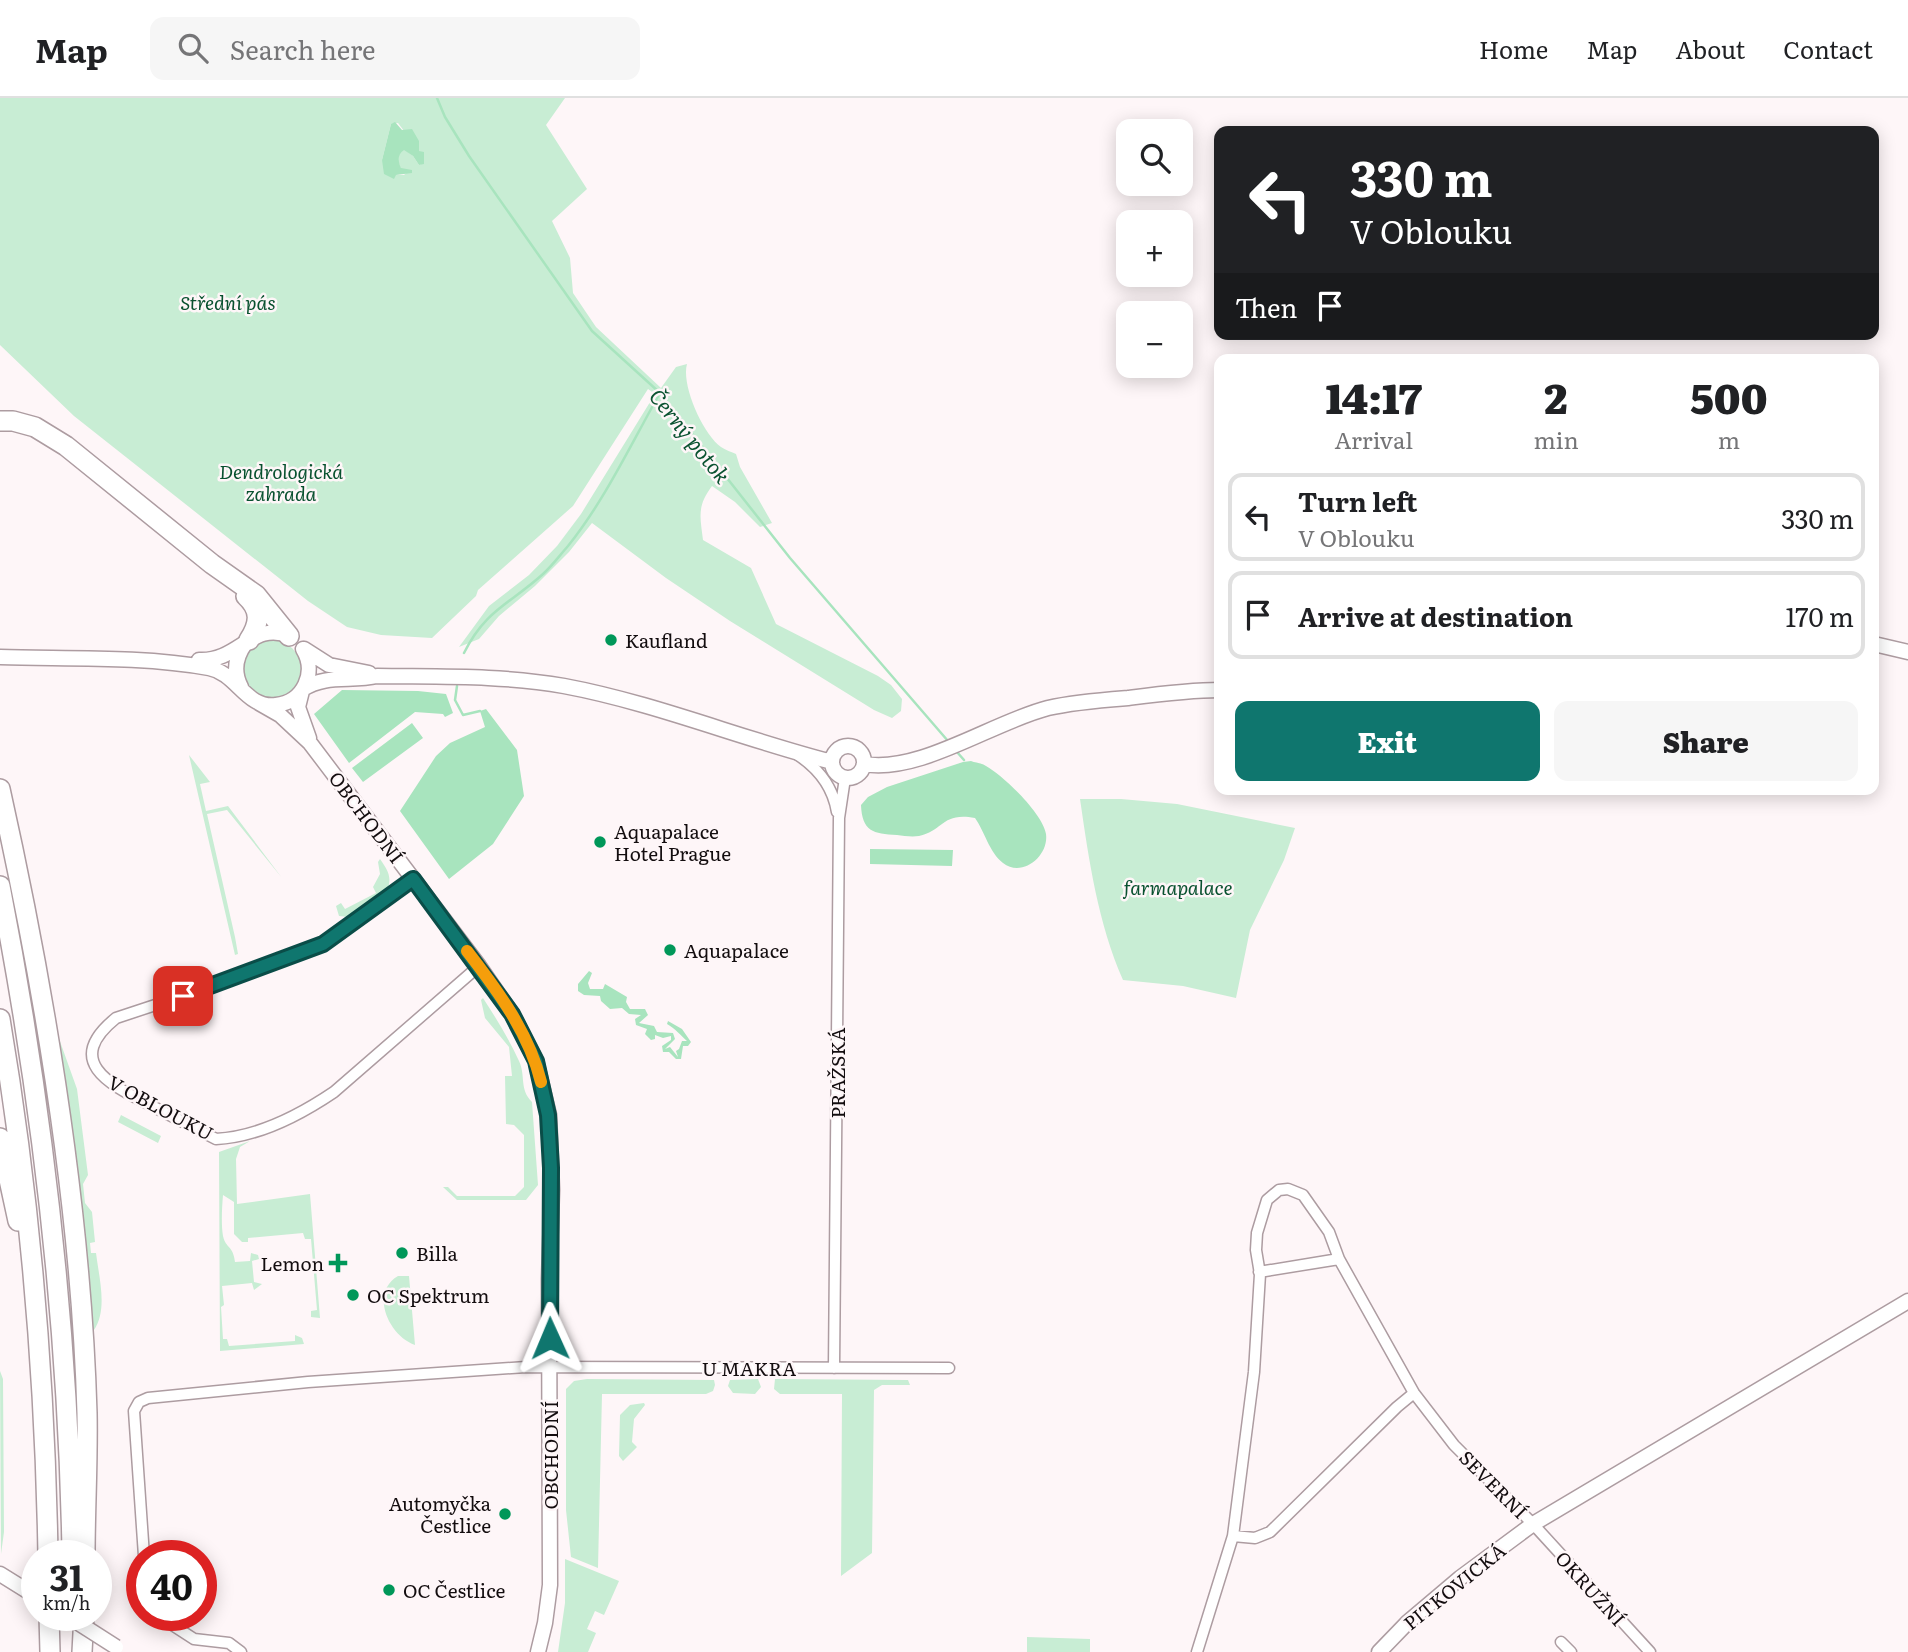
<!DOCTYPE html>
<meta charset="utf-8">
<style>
:root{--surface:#fff;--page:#f6f6f6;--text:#202124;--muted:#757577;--line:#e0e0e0;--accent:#0f766e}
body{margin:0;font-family:Literata,serif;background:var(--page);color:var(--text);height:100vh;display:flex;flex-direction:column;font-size:26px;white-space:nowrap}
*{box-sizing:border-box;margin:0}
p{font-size:23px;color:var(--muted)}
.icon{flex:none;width:38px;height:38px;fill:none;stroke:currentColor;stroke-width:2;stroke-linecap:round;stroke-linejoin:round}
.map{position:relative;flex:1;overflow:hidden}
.drawer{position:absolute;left:1214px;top:256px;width:665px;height:441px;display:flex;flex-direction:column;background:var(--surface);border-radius:14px;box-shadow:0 4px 18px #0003}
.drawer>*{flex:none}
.guide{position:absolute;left:1214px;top:28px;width:665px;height:214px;border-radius:14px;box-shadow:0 4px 18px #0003;background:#202124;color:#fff;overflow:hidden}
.tools{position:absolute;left:1116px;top:21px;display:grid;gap:14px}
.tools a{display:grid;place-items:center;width:77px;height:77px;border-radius:14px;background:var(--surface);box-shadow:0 4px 18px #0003;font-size:35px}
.speed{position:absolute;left:21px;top:1442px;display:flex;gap:14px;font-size:35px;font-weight:700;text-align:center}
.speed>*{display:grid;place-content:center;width:91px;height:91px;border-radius:50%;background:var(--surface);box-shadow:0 4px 18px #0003;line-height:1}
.speed small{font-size:18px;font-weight:400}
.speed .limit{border:10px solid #d22;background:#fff;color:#111}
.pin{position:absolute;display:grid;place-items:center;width:60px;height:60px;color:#fff;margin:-30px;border-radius:14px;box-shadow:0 4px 10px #0006}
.me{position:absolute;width:77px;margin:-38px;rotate:359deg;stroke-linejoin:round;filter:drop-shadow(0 0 5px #0008)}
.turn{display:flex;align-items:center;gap:24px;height:147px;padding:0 21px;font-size:32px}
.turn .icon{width:91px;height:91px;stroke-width:2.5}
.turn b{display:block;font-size:49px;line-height:60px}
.then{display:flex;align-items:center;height:66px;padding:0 21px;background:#0003;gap:14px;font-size:26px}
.eta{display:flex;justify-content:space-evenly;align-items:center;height:119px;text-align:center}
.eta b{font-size:42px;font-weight:800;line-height:49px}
.primary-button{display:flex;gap:14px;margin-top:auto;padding:14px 21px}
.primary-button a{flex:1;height:80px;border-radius:14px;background:var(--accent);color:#fff;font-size:28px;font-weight:800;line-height:80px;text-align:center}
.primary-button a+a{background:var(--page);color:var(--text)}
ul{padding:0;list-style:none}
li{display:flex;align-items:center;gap:21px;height:88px;margin:0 14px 10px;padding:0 7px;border:4px solid var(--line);border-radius:14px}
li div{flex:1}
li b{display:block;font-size:26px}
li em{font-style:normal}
header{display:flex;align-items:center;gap:42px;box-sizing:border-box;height:98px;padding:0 35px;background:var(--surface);border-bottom:2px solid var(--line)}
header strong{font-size:33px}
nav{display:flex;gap:38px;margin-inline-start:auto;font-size:24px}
.search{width:490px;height:63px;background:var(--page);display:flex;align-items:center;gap:18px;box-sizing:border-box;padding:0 24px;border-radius:14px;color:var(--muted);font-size:26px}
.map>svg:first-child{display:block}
.green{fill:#c8edd4;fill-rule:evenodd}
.water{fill:#a8e4be}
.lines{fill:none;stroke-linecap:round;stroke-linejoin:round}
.stream{stroke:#a8e4be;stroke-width:2.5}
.street-casing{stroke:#ad9ca1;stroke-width:13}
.secondary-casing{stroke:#ad9ca1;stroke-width:17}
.highway-casing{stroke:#ad9ca1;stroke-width:22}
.street{stroke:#fff;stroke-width:10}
.secondary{stroke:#fff;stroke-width:14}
.highway{stroke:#fff;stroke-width:19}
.secondary-bridge-casing{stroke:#ad9ca1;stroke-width:17;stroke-linecap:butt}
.secondary-bridge{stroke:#fff;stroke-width:14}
.route-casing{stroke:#0a4d48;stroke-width:18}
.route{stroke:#0f766e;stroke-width:12}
.slow{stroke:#f59e0b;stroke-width:12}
.poi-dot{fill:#009759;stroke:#fef6f8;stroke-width:2.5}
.labels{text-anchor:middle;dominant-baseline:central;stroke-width:5;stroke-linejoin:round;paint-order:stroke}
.park-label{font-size:19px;font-style:italic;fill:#08512f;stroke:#fef6f8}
.poi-label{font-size:19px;fill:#130d0f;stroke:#fef6f8;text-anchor:start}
.street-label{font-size:19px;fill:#130d0f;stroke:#fef6f8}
.water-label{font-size:21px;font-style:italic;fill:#0b5331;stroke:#fef6f8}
</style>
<header>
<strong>Map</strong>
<div class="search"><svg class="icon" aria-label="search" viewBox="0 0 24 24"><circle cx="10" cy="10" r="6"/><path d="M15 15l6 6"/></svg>Search here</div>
<nav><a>Home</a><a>Map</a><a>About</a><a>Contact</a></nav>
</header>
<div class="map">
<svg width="1908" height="1554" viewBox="0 0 1908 1554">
<rect width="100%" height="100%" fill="#fef6f8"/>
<path class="green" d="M 0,0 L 565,0 L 546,27 L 587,91 L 552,123 L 570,160 L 573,195 L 596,229 L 661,290 L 676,269 L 687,266 C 681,287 703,336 721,349 C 725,352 732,354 736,356 L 740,369 L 772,425 L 760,429 L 735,404 L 712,388 C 697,408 700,418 703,442 L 751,470 L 776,526 L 878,578 L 891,587 L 902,601 L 901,613 L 892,620 L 874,612 L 730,523 L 666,480 L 592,425 L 569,454 L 535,488 L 499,518 L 479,541 L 459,549 L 489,508 L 529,477 L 557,448 L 581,416 L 655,296 L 648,291 L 573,408 L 478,492 L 476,498 L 432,540 L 381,537 L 347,529 L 308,503 L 74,318 L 0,247 ZM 398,25 L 419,53 L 424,65 L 419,67 L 413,58 L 404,51 L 399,55 L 398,63 L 401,71 L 411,75 L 407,74 L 404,77 L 395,77 L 382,62 L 391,26 Z
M243 571a29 29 0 1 1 58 0a29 29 0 1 1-58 0Z
M 189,657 L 210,684 L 200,686 L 206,713 L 228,708 L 282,780 L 227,712 L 207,716 L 235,839 L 238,856 L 235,857 Z
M 1080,701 L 1121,701 L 1177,706 L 1295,730 L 1284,762 L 1250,832 L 1236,900 L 1183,888 L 1123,882 C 1098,825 1089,763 1080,701 Z
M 380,761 C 387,771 392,778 388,790 L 348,819 L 339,818 L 336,808 L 341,805 L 345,811 L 376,795 L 373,789 L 380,776 L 378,764 Z
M 483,900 C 496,920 509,941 519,963 C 526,978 519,991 532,1004 L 538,1087 L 526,1102 L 457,1102 L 443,1089 L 448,1089 L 457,1098 L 515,1098 L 524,1089 L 524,1037 L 514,1027 L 506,1026 L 505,978 L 512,978 L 509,949 L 485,920 L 481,902 Z
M 57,935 L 77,991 L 88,1077 L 83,1086 L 85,1105 L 92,1114 L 95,1144 L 90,1145 L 91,1155 L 96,1155 C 99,1180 108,1211 94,1232 L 92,1232 Z
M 121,1017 L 161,1038 L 158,1045 L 118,1024 Z
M 250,1043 L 240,1049 L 236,1061 L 237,1106 L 310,1096 L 320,1220 L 311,1219 L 311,1213 L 317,1212 L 311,1141 L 305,1141 L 303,1135 L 248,1140 L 248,1144 L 242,1144 L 234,1136 L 234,1104 L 223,1097 C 222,1109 221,1126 223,1138 C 226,1151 233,1147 235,1164 L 250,1163 L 251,1155 L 258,1157 L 259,1161 L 252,1163 L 254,1184 L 262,1186 L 254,1192 L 252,1185 L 222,1188 L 224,1207 L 221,1209 L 223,1241 L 227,1241 L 229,1248 L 295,1243 L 295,1237 L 302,1240 L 304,1246 L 220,1253 L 219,1054 Z
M 398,1178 L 409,1178 L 415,1247 C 389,1238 369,1195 398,1178 Z
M 0,1273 L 3,1281 L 4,1434 L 1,1456 Z
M 587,1281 L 714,1282 L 715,1287 L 713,1293 L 706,1296 L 602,1296 L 598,1470 L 571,1459 L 566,1412 L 566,1291 L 574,1283 Z
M 758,1281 L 761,1289 L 755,1296 L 733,1295 L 728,1288 L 730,1282 Z
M 775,1281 L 908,1282 L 910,1287 L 882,1287 L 874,1292 L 872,1455 L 841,1478 L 842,1296 L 780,1296 L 774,1291 Z
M 644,1305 L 645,1307 L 634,1321 L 632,1344 L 637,1349 L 623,1363 L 619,1358 L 620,1317 L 630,1307 Z
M 565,1461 L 619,1483 L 604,1517 L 595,1513 L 587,1531 L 596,1535 L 588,1554 L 558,1554 L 565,1505 Z
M 1027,1539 L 1090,1541 L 1090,1554 L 1027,1554 Z"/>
<path class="water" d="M 395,24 L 402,32 L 412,31 L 419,43 L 419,53 L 424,54 L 424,66 L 419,67 L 413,58 L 404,52 C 397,57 398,63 401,70 L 412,72 L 412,75 L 396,77 L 394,81 L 384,76 L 382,62 L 391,26 Z
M 342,592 L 418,593 L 446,596 L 453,615 L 445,619 L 443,616 L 415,614 L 349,665 L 314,616 Z
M 486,611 L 517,652 L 524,698 L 493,746 L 449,781 L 400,713 L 436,658 L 450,645 L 485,629 L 480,613 Z
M 412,625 L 423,640 L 363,684 L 352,670 Z
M 971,663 C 976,665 982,665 986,668 C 1004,678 1043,716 1046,736 C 1049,758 1022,780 1003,765 C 989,754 985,734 975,720 C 941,714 944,733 919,738 C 912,739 904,738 897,737 C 873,736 862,733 861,707 L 868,699 L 887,689 L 963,664 Z
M 870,751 L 953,752 L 952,768 L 870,766 Z
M 589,873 L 592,875 L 588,885 L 590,891 L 603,891 L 605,886 L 627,899 L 626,904 L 630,911 L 645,911 L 648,917 L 639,925 L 654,928 L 657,934 L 673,935 L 675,941 L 665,951 L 670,949 L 678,959 L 676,953 L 679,951 L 682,943 L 687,943 C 680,937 676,931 667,926 L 668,923 L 682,931 L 691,944 L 688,948 L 683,948 L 681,961 L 676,961 L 669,954 L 663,954 L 662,948 L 671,942 L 671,938 L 663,940 L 655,937 L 655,941 L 651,942 L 645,936 L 647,931 L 636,927 L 635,921 L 641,917 L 629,916 L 622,910 L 610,911 L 601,903 L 600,898 L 584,897 L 578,893 L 578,886 Z"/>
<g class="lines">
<path class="stream" d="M 437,0 L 445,19 L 469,58 L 592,233 L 660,295 L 790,460 L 948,643
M 464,555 C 485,512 510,506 543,476 C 552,468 560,457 568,448 C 605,402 631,346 660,295
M 457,588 L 455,602 L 463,617 L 480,613
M 957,654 L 964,662"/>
<defs>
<path id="street" d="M 798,657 C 819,671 833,689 837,714
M 413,781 L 323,846 L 228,883 L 116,920 C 63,963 109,986 148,1006 C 171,1018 193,1029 216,1041 C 257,1039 300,1017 334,994 L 479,868
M 1259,1174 L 1339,1161
M 834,1270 L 839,720 L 845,680
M 1233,1438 L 1255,1440 L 1270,1434 L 1397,1309 L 1414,1295
M 144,1458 L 134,1313 L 139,1304 L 148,1300 L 308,1284 L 526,1269 L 949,1270
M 157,1517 L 194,1541 L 229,1545 L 241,1554
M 1561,1544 L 1571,1554
M 1197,1554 L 1233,1438 L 1254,1274 L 1260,1176 L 1256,1152 L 1257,1135 L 1267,1102 L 1279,1092 L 1288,1091 L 1303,1097 L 1329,1134 L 1339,1161 L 1414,1295 L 1454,1347 L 1533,1426 L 1650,1554"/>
<path id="secondary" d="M 1874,546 L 1908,554
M 304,551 L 329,567 L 369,575
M 0,559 C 67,561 143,558 209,570 C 237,575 246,611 276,607 C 304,604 317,574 303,551
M 199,562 C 239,564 252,522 290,538
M 241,589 C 233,574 235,560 245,546
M 303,591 C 326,576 351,584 377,578 C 440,579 502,577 564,588 C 655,605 742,641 832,664
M 302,593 L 298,609 L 309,640
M 259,605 L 280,617 L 310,645 L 479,868 L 512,916 L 536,963 L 549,1017 L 552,1092 L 549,1181 L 550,1487 L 545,1525 L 538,1554
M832 664a16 16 0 1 1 32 0a16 16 0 1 1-32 0Z
M 864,666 C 919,676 993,624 1048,610 C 1074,604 1102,602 1128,600 C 1159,596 1189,592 1220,592
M 0,1476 L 37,1499
M 1379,1554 L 1408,1524 L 1460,1480 L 1533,1426 L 1908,1203"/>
<path id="highway" d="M 0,323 L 13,323 L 35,329 L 66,348 L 212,466 L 256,497 L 289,538
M 246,498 C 261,512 260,525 249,542
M 0,691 C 45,893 81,1107 87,1315 C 88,1362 85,1410 85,1458
M 0,788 C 43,1008 68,1230 72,1454
M 0,921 C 30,1098 45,1278 48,1458
M 0,1040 L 18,1123
M 49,1517 L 50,1554
M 82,1554 L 84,1517"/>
</defs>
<use href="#street" class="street-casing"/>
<use href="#secondary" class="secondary-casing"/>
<use href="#highway" class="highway-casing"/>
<use href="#street" class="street"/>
<use href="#secondary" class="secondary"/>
<use href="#highway" class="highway"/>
<defs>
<path id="secondary-bridge" d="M 66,1517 L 116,1549"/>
</defs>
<use href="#secondary-bridge" class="secondary-bridge-casing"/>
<use href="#secondary-bridge" class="secondary-bridge"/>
</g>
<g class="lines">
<defs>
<path id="route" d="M 183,898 L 323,846 L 413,781 L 512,916 L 536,963 L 548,1017 L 551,1070 L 550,1240"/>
</defs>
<use href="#route" class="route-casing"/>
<use href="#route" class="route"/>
<path class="slow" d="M 467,853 C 498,893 529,935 541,984"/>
</g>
<g class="poi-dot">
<circle cx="611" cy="542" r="7"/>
<circle cx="600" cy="744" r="7"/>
<circle cx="670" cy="852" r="7"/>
<circle cx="402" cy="1155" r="7"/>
<path d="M334.5 1154.5h7v7h7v7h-7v7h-7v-7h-7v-7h7z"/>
<circle cx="353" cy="1197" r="7"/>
<circle cx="505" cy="1416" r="7"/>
<circle cx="389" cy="1492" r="7"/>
</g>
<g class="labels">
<g class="park-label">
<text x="228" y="204">Střední pás</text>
<text x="281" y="373">Dendrologická<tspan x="281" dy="22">zahrada</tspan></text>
<text x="1178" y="789">farmapalace</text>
</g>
<g class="poi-label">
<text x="625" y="542">Kaufland</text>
<text x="614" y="733">Aquapalace<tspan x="614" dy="22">Hotel Prague</tspan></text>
<text x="684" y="852">Aquapalace</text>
<text x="416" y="1155">Billa</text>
<text x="324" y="1165" text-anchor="end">Lemon</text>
<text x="367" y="1197">OC Spektrum</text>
<text x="491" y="1405" text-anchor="end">Automyčka<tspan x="491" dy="22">Čestlice</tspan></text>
<text x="403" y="1492">OC Čestlice</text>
</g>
<g class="street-label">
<text transform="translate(367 719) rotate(53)">OBCHODNÍ</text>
<text transform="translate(837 975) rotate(-90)">PRAŽSKÁ</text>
<text transform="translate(161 1009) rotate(28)">V OBLOUKU</text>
<text x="749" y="1270">U MAKRA</text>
<text transform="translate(550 1357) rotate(-90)">OBCHODNÍ</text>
<text transform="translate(1494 1386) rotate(45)">SEVERNÍ</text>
<text transform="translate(1454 1488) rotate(-39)">PITKOVICKÁ</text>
<text transform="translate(1591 1490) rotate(48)">OKRUŽNÍ</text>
</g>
<g class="water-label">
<text transform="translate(691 337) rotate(51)">Černý potok</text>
</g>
</g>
</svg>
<div class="tools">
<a><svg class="icon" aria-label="search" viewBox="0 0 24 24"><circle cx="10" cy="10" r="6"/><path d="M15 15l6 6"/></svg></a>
<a>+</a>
<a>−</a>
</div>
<div class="speed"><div>31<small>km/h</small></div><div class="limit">40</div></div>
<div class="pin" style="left:183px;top:898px;background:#d93025"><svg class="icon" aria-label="arrive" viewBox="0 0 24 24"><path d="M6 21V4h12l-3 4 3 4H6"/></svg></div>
<svg class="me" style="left:550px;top:1240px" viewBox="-20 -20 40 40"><path d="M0-17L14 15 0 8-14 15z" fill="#0f766e" stroke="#fff" stroke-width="4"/></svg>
<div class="guide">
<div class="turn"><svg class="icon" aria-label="left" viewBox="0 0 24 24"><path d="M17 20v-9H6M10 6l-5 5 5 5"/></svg><div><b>330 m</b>V Oblouku</div></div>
<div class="then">Then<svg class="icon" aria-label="arrive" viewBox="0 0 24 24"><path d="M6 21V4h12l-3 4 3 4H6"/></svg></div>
</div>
<section class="drawer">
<div class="eta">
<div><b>14:17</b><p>Arrival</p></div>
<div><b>2</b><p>min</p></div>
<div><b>500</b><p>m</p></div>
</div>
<ul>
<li><svg class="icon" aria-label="left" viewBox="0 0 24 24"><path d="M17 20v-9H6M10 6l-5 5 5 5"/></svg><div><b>Turn left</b><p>V Oblouku</p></div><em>330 m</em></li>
<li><svg class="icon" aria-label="arrive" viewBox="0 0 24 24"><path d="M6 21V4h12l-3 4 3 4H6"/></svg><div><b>Arrive at destination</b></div><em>170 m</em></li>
</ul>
<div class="primary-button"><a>Exit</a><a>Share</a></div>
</section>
</div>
